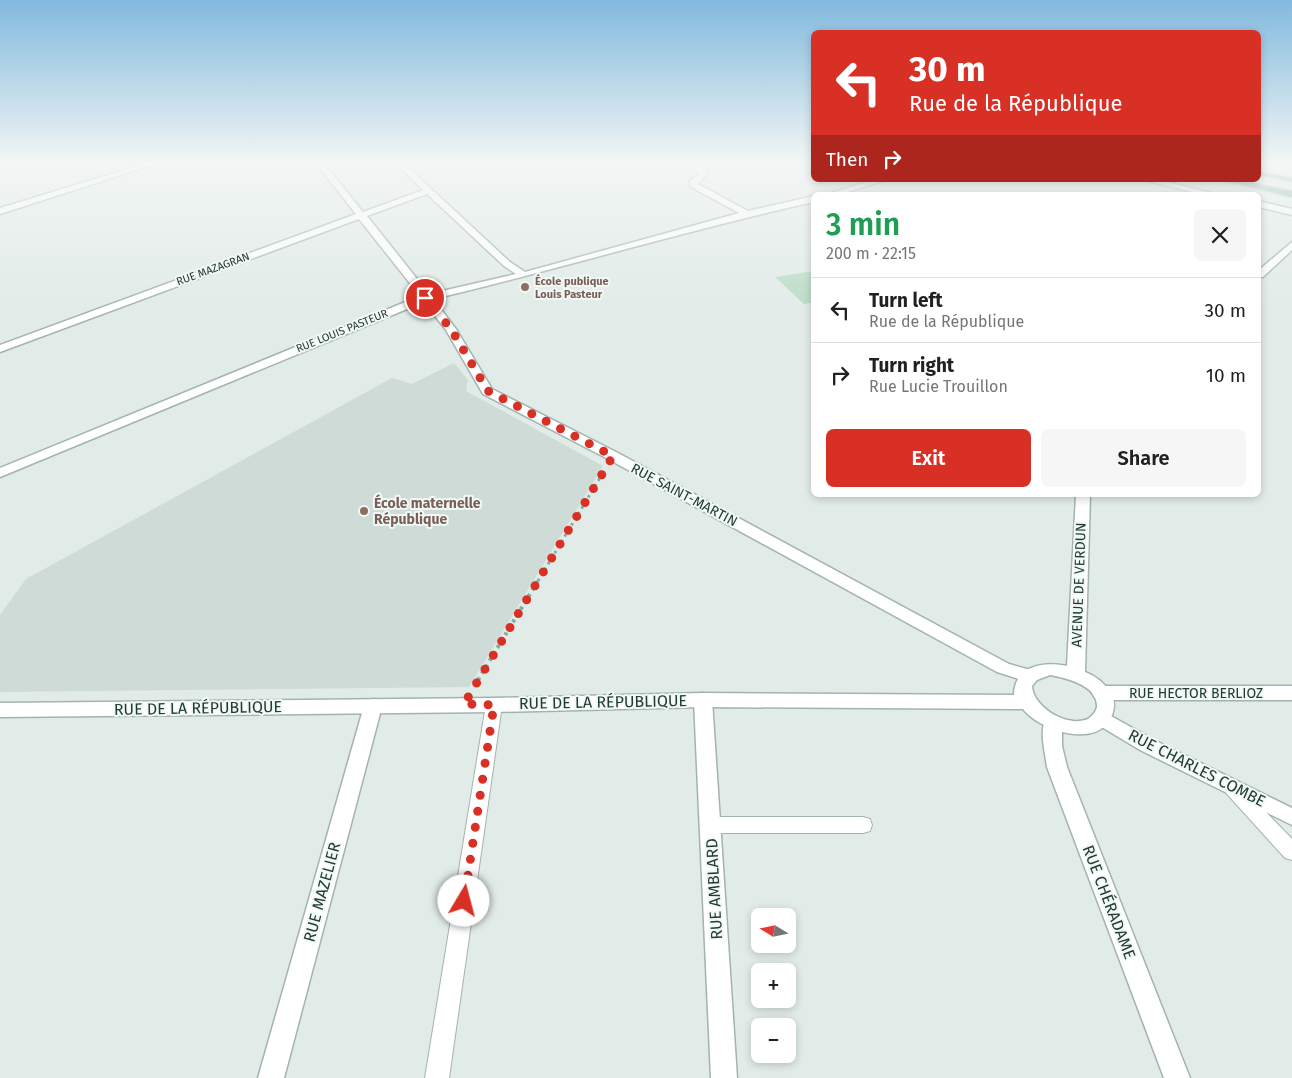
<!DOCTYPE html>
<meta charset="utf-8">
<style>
:root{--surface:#fff;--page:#f6f6f6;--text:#202124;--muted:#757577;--line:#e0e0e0;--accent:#d93025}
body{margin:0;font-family:"Fira Sans",sans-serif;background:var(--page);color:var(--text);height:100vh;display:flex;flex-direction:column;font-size:19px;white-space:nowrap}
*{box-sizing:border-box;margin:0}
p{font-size:16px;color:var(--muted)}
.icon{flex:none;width:28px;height:28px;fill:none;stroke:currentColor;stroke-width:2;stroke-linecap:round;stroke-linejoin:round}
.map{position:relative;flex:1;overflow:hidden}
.side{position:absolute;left:811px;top:192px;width:450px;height:305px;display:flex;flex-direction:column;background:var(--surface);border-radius:8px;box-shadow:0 2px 8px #0003}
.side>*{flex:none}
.banner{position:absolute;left:811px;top:30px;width:450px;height:152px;border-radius:8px;box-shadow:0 2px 8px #0003;background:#d93025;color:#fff;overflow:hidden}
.needle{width:32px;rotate:280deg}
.tools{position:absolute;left:751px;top:908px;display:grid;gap:10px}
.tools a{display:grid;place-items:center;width:45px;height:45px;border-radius:8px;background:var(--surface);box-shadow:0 2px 8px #0003;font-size:25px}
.pin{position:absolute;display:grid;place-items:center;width:42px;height:42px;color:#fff;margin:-21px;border:2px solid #fff;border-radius:50%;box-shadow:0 1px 5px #0007}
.me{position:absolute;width:55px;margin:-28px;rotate:8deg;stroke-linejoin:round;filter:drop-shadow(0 0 4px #0008)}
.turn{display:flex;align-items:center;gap:18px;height:105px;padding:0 15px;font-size:22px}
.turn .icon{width:65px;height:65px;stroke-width:2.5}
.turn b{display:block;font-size:35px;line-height:42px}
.then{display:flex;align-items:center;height:48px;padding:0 15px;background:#0003;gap:10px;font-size:19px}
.round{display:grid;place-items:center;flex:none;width:52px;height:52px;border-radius:8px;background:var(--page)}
.head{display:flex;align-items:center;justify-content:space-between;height:85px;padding:0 15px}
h1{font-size:30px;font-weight:600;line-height:38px;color:#1e9e55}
.button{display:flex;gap:10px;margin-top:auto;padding:10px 15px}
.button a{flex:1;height:58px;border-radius:8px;background:var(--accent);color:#fff;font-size:20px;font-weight:600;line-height:58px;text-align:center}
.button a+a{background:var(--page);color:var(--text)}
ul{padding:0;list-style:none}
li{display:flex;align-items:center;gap:15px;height:65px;padding:0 15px;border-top:1px solid var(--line)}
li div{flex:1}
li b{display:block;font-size:19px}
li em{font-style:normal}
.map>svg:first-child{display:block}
.built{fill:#cfdbd6}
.green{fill:#badcc5}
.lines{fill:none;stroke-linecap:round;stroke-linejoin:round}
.service-casing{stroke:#a4b3ae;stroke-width:2}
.minor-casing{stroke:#a4b3ae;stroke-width:3}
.tertiary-casing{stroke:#a4b3ae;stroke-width:3}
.secondary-casing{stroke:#a0b6af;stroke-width:3}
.primary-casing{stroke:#c1c8c7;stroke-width:3}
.path-far1{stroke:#82aea2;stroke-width:3;stroke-dasharray:2.5 4;stroke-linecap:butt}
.path{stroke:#82aea2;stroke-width:4;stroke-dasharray:3 4.5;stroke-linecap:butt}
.service{fill:#fff;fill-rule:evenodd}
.minor{fill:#fff;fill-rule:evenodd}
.tertiary{fill:#fff;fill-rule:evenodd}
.secondary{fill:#fff;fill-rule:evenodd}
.primary{fill:#669f94;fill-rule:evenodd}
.route{stroke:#d93025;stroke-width:9;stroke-dasharray:0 16.2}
.education-dot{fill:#8d6e63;stroke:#f1f8f5;stroke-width:2}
.labels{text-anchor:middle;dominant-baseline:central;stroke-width:4;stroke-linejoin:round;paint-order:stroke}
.far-street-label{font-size:11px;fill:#223b36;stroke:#f1f8f5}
.far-education-label{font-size:11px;font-weight:bold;fill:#785e54;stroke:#f1f8f5;text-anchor:start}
.street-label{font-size:14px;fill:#223b36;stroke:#f1f8f5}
.education-label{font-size:14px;font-weight:bold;fill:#785e54;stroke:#f1f8f5;text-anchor:start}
.near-street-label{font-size:16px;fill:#223b36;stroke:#f1f8f5}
</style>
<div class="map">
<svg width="1292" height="1078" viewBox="0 0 1292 1078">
<rect width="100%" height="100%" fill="#e1ebe7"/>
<path class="built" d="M 454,363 L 468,380 L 466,391 L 603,466 L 469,687 L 0,692 L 0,615 L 26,579 L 392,378 L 412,384 Z"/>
<path class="green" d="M 814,271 L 814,302 L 804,304 L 775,277 Z"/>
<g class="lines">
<defs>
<path id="service" d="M 494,699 L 500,701 L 502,705 L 449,1078 L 425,1078 L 486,705 L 488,701 Z
M 1233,782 L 1239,784 L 1292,839 L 1292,860 L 1285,858 L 1227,794 L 1224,789 L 1227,784 Z
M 710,817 L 863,817 L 870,819 L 872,825 L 870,831 L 863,833 L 710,833 L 703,831 L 701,825 L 703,819 Z"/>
<path id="minor" d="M 314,161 L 322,161 L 363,212 L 423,190 L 393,161 L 401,161 L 510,262 L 525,272 L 739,213 L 691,187 L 690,181 L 700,173 L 680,161 L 689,161 L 707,170 L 707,174 L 698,184 L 748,211 L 814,196 L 814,202 C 686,230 561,269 433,299 L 456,329 L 492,389 L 618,453 L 1009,664 L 1034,671 L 1037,676 L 1034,681 L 1028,682 L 997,672 L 608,459 L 483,394 L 446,330 L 424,302 L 0,477 L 0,468 L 420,296 L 359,219 L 0,352 L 0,345 L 356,214 ZM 427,194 L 504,266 L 516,274 L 429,294 L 367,216 Z
M 873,180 L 886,180 L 838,195 L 825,195 Z
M 1144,180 L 1159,180 L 1220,195 L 1205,195 Z
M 1259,201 L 1292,209 L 1292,215 L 1259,207 Z
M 1101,686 L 1292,686 L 1292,700 L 1101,700 L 1095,698 L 1092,693 L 1095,688 Z
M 703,693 L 709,695 L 712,700 L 737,1078 L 711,1078 L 694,700 L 697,695 Z
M 373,699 L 379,701 L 382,706 L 284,1078 L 258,1078 L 364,706 L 367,701 Z
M 1102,711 L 1154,740 L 1292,808 L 1292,825 L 1140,750 L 1095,723 L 1093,718 L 1095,713 Z
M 1053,716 L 1060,718 L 1062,723 L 1062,746 L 1067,767 L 1190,1078 L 1164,1078 L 1047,767 C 1045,752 1039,732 1046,718 Z"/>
<path id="tertiary" d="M 1292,242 L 1292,250 L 1263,277 L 1259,278 L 1259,270 Z
M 1076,495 L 1090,495 L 1085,672 C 1096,676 1104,683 1111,693 C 1115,701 1115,707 1112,715 C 1099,750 1040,731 1023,709 L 703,707 L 494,712 L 0,717 L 0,703 L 494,698 L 703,693 L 1014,695 C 1014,666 1044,661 1067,666 ZM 1050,675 C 1066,678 1098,685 1097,707 C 1096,712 1092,716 1088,719 C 1067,728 1033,707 1032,686 L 1037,680 Z"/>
<path id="secondary" d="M 154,161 L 165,161 L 0,214 L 0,208 Z"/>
<path id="primary" d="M 1259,171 L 1292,178 L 1292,182 L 1259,175 Z
M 1221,180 L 1237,180 L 1292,191 L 1292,197 Z"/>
</defs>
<use href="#service" class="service-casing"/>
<use href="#minor" class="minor-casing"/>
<use href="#tertiary" class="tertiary-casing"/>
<use href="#secondary" class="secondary-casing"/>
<use href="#primary" class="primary-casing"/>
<path class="path-far1" d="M 538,581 L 601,476"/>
<path class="path" d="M 478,680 L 539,579"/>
<use href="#service" class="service"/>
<use href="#minor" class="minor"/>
<use href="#tertiary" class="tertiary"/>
<use href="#secondary" class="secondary"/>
<use href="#primary" class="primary"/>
</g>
<linearGradient id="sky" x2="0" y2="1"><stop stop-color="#82b9de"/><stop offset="0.52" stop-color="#f2f6f4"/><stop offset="1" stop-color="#f2f6f4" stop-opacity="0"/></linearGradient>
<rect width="1292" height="312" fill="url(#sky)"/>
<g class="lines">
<path class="route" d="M 425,298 L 451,329 L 488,391 L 613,456 L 464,704 L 494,705 L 464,901"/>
</g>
<g class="education-dot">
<circle cx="525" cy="287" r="5"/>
<circle cx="364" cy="511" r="5"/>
</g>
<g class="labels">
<g class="far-street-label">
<text transform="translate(213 269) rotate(-20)">RUE MAZAGRAN</text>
<text transform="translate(342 331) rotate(-22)">RUE LOUIS PASTEUR</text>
</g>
<g class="far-education-label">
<text x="535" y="281">École publique<tspan x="535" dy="13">Louis Pasteur</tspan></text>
</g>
<g class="street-label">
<text transform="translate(684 495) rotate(28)">RUE SAINT-MARTIN</text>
<text transform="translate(1079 585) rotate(-88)">AVENUE DE VERDUN</text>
<text x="1196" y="693">RUE HECTOR BERLIOZ</text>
</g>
<g class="education-label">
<text x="374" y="503">École maternelle<tspan x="374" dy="16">République</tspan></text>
</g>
<g class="near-street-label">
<text transform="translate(603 702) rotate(-1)">RUE DE LA RÉPUBLIQUE</text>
<text transform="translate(198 708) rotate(-1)">RUE DE LA RÉPUBLIQUE</text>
<text transform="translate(1197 768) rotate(27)">RUE CHARLES COMBE</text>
<text transform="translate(714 889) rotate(-93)">RUE AMBLARD</text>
<text transform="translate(322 892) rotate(-75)">RUE MAZELIER</text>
<text transform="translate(1109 902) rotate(69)">RUE CHÉRADAME</text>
</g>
</g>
</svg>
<div class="tools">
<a><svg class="needle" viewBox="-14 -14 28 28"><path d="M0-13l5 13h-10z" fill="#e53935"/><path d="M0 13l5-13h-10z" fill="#757577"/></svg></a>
<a>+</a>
<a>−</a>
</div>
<div class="pin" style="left:425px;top:298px;background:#d93025"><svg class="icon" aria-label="arrive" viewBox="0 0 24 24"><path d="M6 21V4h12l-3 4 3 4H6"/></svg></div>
<svg class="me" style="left:464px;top:901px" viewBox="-20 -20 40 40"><circle r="19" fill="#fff"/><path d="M0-13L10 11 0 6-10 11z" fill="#d93025"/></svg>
<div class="banner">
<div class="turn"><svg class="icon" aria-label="left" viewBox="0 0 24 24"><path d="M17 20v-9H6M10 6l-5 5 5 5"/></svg><div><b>30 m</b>Rue de la République</div></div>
<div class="then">Then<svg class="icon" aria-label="right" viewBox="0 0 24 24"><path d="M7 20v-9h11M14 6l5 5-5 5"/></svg></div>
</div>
<section class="side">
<div class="head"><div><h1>3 min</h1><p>200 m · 22:15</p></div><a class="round"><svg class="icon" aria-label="close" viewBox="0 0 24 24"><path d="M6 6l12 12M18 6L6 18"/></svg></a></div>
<ul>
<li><svg class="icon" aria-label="left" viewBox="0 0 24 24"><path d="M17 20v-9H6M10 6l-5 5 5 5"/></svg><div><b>Turn left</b><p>Rue de la République</p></div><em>30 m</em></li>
<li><svg class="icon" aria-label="right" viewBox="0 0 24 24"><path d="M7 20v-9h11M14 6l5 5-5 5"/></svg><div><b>Turn right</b><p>Rue Lucie Trouillon</p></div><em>10 m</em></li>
</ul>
<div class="button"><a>Exit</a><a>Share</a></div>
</section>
</div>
